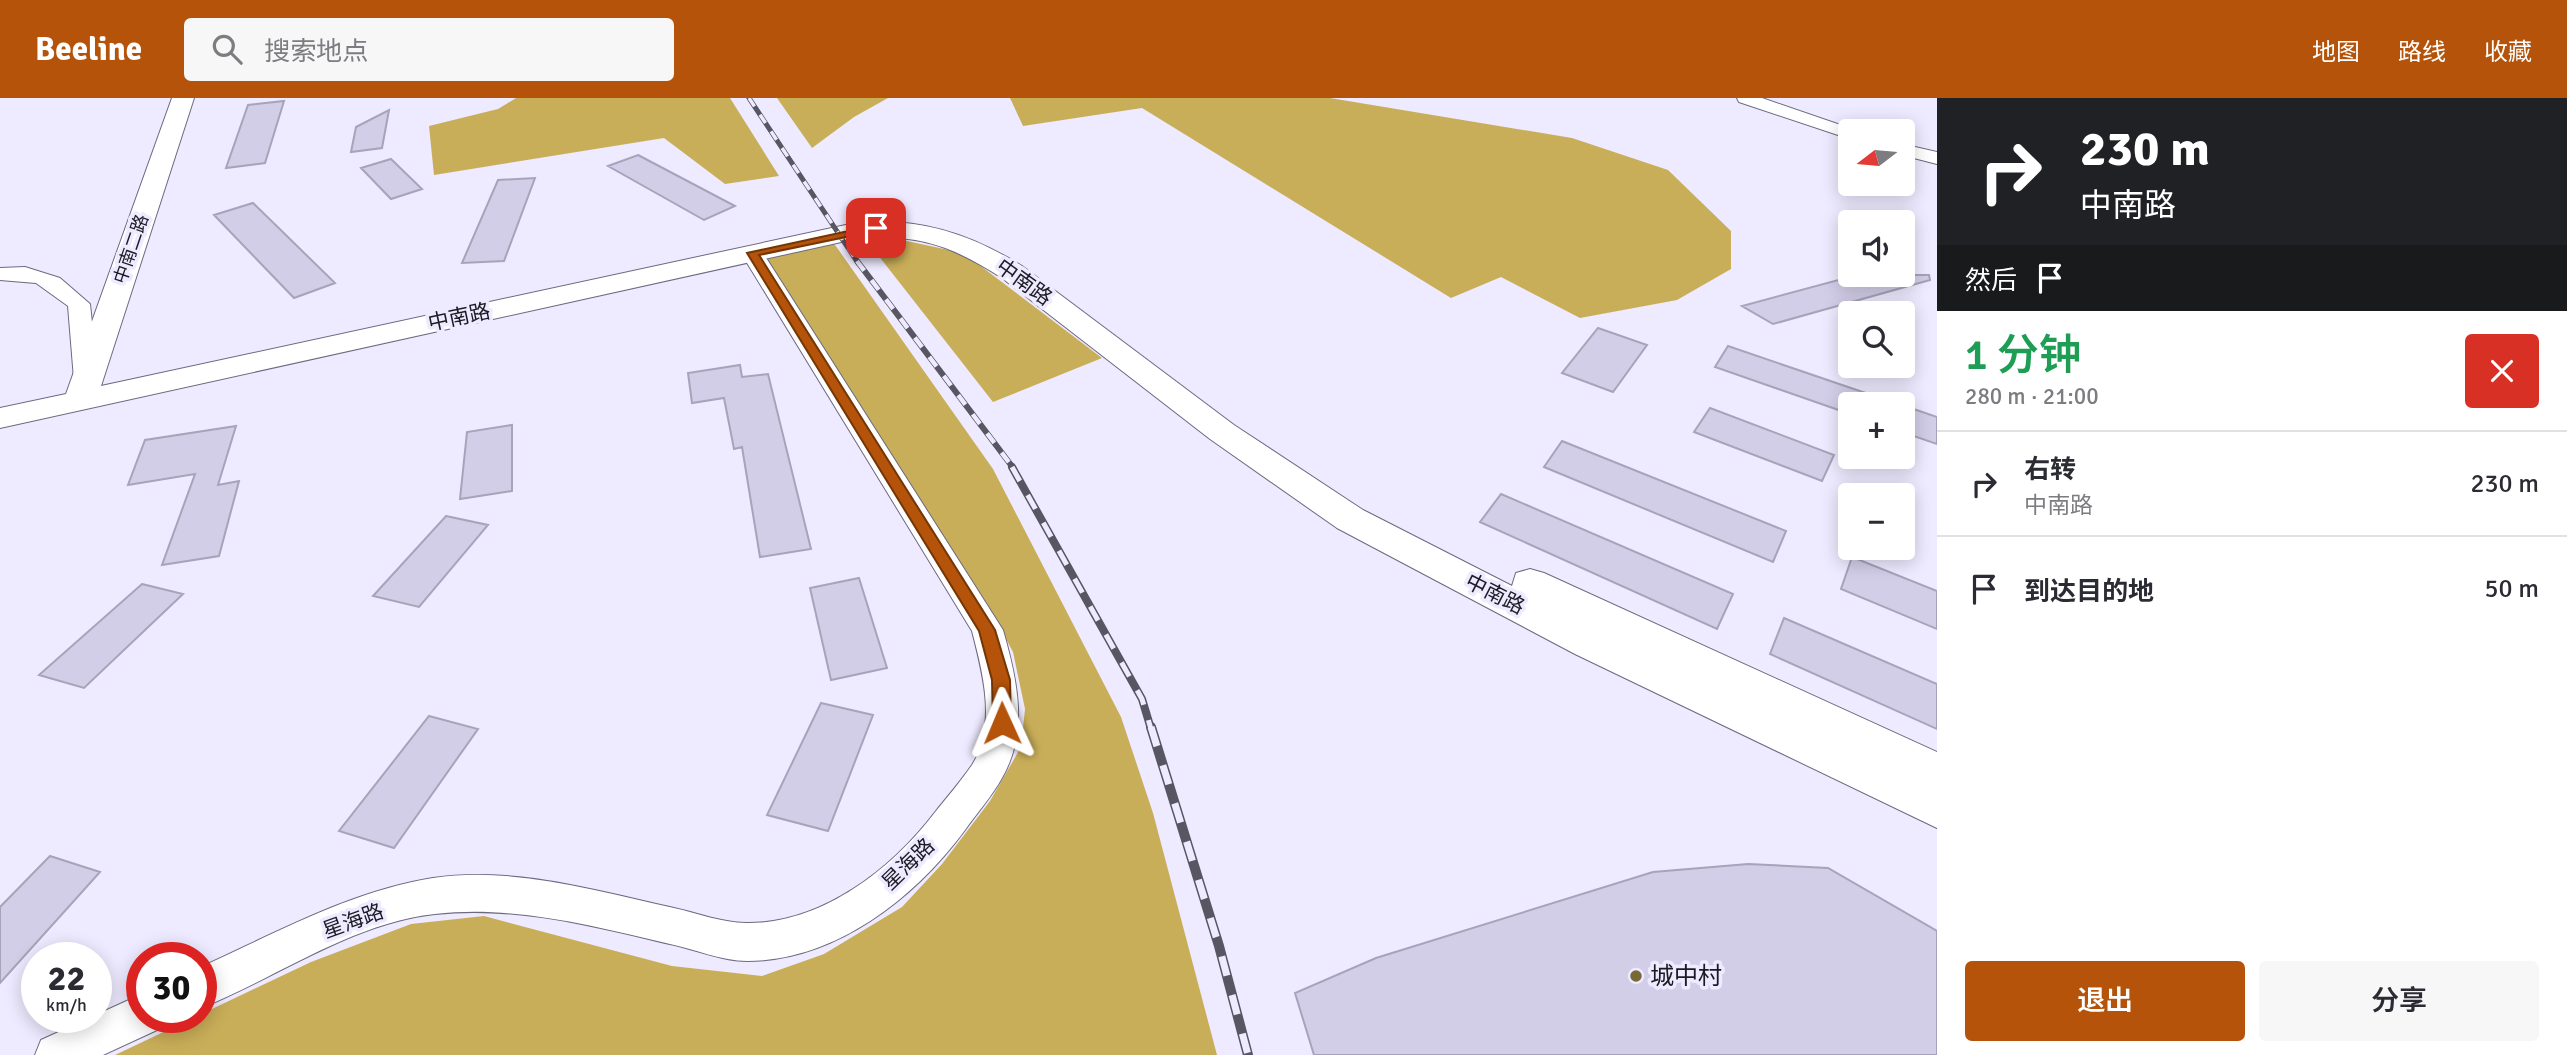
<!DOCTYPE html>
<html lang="zh">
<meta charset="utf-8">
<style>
:root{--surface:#fff;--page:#f7f7f7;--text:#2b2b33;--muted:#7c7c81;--line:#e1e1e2;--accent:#b45309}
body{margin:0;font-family:Signika,"Noto Sans SC",sans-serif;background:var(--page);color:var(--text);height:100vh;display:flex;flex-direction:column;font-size:26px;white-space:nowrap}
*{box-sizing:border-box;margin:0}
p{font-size:23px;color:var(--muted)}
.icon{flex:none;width:38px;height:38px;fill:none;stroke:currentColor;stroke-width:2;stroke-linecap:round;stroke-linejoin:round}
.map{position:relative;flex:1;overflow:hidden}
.sheet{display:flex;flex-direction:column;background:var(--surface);width:630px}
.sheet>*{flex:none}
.top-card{background:#202124;color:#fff;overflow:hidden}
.needle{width:46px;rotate:254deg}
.tools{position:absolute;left:1838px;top:21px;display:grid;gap:14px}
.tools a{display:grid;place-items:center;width:77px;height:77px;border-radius:7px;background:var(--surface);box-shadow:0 4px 18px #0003;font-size:35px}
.speed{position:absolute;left:21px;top:844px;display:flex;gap:14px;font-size:35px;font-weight:700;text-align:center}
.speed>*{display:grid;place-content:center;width:91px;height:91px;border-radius:50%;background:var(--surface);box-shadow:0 4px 18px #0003;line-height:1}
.speed small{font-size:18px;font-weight:400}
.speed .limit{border:10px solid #d22;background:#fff;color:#111}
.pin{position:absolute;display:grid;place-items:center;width:60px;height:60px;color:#fff;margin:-30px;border-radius:14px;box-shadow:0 4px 10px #0006}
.me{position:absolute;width:77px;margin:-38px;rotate:359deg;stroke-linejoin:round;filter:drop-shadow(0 0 5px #0008)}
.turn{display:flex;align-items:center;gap:24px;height:147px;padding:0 28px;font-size:32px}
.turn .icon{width:91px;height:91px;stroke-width:2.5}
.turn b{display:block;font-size:49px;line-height:60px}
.then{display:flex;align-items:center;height:66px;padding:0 28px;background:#0003;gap:14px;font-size:26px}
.round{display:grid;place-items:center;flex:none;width:74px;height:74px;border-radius:7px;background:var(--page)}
.headline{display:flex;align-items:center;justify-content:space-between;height:119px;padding:0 28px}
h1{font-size:42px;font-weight:600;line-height:52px;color:#1e9e55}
.primary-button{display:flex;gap:14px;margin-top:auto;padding:14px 28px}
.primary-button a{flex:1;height:80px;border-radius:7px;background:var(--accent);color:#fff;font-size:28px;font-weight:600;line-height:80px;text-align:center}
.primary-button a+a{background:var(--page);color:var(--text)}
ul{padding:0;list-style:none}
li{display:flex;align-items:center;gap:21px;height:105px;padding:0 28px;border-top:2px solid var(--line)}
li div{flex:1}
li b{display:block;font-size:26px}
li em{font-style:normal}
header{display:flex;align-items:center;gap:42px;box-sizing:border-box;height:98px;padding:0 35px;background:var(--accent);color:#fff}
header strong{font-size:33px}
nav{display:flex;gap:38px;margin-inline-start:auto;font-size:24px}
.search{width:490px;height:63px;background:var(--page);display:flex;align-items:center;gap:18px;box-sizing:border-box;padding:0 24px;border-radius:7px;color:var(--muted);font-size:26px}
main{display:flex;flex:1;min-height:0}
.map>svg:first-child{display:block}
.forest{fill:#c9ae59}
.building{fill:#d3cee8;stroke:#a7a3bb;stroke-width:2}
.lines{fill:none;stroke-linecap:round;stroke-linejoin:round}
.minor-casing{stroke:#6d697f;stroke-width:2}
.major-casing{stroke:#6d697f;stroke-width:2}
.minor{fill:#fff;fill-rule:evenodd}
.major{fill:#fff;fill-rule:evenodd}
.rail-far3-casing{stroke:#595663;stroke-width:5}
.rail-far2-casing{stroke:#595663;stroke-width:6}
.rail-far1-casing{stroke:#595663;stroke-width:8}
.rail-casing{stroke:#595663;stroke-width:10}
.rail-far3{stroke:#eeeaff;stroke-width:3.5;stroke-dasharray:10;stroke-linecap:butt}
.rail-far2{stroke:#eeeaff;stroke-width:4.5;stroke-dasharray:12;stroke-linecap:butt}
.rail-far1{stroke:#eeeaff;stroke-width:5;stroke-dasharray:16;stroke-linecap:butt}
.rail{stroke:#eeeaff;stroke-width:7;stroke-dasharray:20;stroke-linecap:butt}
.route{fill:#b45309;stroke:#753606;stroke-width:2}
.poi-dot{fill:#786836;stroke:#eeeaff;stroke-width:2.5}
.labels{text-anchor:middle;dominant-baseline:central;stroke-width:7;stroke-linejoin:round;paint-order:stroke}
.far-street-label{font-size:18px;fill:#1c1a23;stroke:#eeeaff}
.street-label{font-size:21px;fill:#1c1a23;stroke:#eeeaff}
.near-poi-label{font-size:24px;fill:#1c1a23;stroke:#eeeaff;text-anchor:start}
</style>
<header>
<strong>Beeline</strong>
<div class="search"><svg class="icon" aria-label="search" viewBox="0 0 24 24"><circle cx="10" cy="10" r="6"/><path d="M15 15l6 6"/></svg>搜索地点</div>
<nav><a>地图</a><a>路线</a><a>收藏</a></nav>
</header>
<main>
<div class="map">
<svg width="1937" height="957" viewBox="0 0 1937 957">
<rect width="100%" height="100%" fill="#eeeaff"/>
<path class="forest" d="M 516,0 L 730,0 L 779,78 L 725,86 L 664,40 L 434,77 L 429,28 L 498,11 Z
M 777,0 L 888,0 L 854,19 L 812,50 Z
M 1010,0 L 1330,0 L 1572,40 L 1668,72 L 1731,133 L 1731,171 L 1677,202 L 1580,220 L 1501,179 L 1451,200 L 1142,10 L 1023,28 Z
M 902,142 L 949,152 L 970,160 L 1102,260 L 993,304 L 867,143 Z
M 833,144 L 993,371 L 1121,619 L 1153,715 L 1217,957 L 115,957 L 311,864 L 411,826 L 484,818 L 672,868 L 762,878 L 824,856 L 902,809 L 942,766 L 990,703 L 1021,649 L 1025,611 L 1013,554 L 989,509 L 761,160 Z"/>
<path class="building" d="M 284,3 L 265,65 L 226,70 L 248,7 Z
M 389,12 L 382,50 L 351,54 L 356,29 Z
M 638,57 L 735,108 L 704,122 L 608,68 Z
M 391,61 L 422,91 L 391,101 L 361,70 Z
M 535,80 L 504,163 L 462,165 L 498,82 Z
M 253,105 L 335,185 L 294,200 L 214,117 Z
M 1857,177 L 1929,177 L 1930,182 L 1773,226 L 1742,208 Z
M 1598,230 L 1647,247 L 1613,294 L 1562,275 Z
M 1728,248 L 1889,303 L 1888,306 L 1850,306 L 1850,316 L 1715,269 Z
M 740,267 L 742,279 L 768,276 L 811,451 L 760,459 L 742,349 L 734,351 L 724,300 L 692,305 L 688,275 Z
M 1902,307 L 1937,319 L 1937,346 L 1902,334 Z
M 1710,310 L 1834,357 L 1822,383 L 1694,334 Z
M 512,327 L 512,393 L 460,401 L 467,334 Z
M 236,328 L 218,387 L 239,383 L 219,458 L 162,467 L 195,376 L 128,387 L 145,342 Z
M 1562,343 L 1786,433 L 1773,464 L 1544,369 Z
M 1501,396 L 1733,496 L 1717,531 L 1480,424 Z
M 446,418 L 488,427 L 419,509 L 373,498 Z
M 1852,459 L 1937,493 L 1937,531 L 1841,491 Z
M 859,480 L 887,570 L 831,582 L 810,490 Z
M 142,486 L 183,496 L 84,590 L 39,577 Z
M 1784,520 L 1937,586 L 1937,631 L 1770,556 Z
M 821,605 L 873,617 L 828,733 L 767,717 Z
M 429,618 L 478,631 L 394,750 L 339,733 Z
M 50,758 L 100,774 L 0,885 L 0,809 Z
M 1748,766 L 1828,770 L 1937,833 L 1937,957 L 1314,957 L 1295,895 L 1376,860 L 1653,774 Z"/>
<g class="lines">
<defs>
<path id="minor" d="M 1737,0 L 1762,0 L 1858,33 L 1850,33 L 1850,40 L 1844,39 L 1739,4 Z
M 1902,46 L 1937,54 L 1937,66 L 1902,57 Z
M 752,149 L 763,155 L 1003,532 C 1017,581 1029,633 1002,680 C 992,698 977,715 965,732 C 915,800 835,863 747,863 C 722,863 694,851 670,846 C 593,828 515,807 435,816 C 352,825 278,879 201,910 L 201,869 C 276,835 351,793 433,780 C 513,768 597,793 674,810 C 697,815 723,825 746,825 C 822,826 892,771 936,713 C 948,698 961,683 972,667 C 997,628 983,575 972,533 L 741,155 Z
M 25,169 L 60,180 L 90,206 L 98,281 L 95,286 L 77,286 L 74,281 L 68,208 L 36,185 L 0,182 L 0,170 Z
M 142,896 L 142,919 L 162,919 L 157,932 L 103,957 L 35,957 L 41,942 Z"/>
<path id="major" d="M 172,0 L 194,0 L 101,288 L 855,125 C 918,119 969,135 1022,168 L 1234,327 L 1363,412 L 1512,488 L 1516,475 L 1530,471 L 1544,475 L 1937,654 L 1937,730 L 1575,556 L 1337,430 L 1210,341 L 1002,180 C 951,147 916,135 855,141 L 0,330 L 0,310 L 66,296 Z"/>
</defs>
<use href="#minor" class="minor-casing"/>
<use href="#major" class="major-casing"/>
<use href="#minor" class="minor"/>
<use href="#major" class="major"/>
<defs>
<path id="rail-far3" d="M 749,0 L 858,165"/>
<path id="rail-far2" d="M 857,163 L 1014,371"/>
<path id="rail-far1" d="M 1012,369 L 1142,601 L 1151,631"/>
<path id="rail" d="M 1151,629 L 1219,848 L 1248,957"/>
</defs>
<use href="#rail-far3" class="rail-far3-casing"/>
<use href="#rail-far2" class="rail-far2-casing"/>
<use href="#rail-far1" class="rail-far1-casing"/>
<use href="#rail" class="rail-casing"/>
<use href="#rail-far3" class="rail-far3"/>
<use href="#rail-far2" class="rail-far2"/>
<use href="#rail-far1" class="rail-far1"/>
<use href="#rail" class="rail"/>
</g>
<path class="route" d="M 876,127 L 880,128 L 880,132 L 759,157 L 995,532 L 1010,582 L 1011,625 L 1002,632 L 993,625 L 992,582 L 979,533 L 747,155 Z"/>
<circle class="poi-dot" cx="1636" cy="878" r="7"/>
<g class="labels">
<g class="far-street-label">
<text transform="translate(131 151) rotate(-71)">中南二路</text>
</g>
<g class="street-label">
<text transform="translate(1024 184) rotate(36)">中南路</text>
<text transform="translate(459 219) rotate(-12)">中南路</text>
<text transform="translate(1495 496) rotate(27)">中南路</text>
<text transform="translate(908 766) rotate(-44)">星海路</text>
<text transform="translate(353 823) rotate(-20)">星海路</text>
</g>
<g class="near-poi-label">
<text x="1650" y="878">城中村</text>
</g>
</g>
</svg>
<div class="tools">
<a><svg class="needle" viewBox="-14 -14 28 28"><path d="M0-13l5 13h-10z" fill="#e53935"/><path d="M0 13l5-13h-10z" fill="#7c7c81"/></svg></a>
<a><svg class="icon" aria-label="sound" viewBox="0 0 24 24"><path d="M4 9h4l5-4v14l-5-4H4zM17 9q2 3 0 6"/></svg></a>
<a><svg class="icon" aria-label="search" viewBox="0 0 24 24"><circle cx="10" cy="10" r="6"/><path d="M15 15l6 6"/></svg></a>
<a>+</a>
<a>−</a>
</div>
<div class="speed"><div>22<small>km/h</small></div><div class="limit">30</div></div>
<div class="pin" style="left:876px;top:130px;background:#d93025"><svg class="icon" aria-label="arrive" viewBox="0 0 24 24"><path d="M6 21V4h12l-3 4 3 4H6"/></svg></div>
<svg class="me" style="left:1002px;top:625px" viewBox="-20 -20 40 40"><path d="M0-17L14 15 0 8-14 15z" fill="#b45309" stroke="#fff" stroke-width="4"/></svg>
</div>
<section class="sheet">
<div class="top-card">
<div class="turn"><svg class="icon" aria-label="right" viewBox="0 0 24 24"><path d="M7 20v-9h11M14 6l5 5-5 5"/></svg><div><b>230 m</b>中南路</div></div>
<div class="then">然后<svg class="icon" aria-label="arrive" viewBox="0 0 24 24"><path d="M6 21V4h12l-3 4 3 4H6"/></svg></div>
</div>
<div class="headline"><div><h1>1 分钟</h1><p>280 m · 21:00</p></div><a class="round" style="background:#d93025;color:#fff"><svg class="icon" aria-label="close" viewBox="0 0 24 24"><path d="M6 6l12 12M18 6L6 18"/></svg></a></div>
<ul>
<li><svg class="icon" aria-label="right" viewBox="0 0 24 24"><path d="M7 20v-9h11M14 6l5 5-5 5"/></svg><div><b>右转</b><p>中南路</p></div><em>230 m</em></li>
<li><svg class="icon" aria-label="arrive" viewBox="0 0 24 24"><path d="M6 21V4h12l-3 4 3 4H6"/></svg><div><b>到达目的地</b></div><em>50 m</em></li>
</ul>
<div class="primary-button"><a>退出</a><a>分享</a></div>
</section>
</main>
